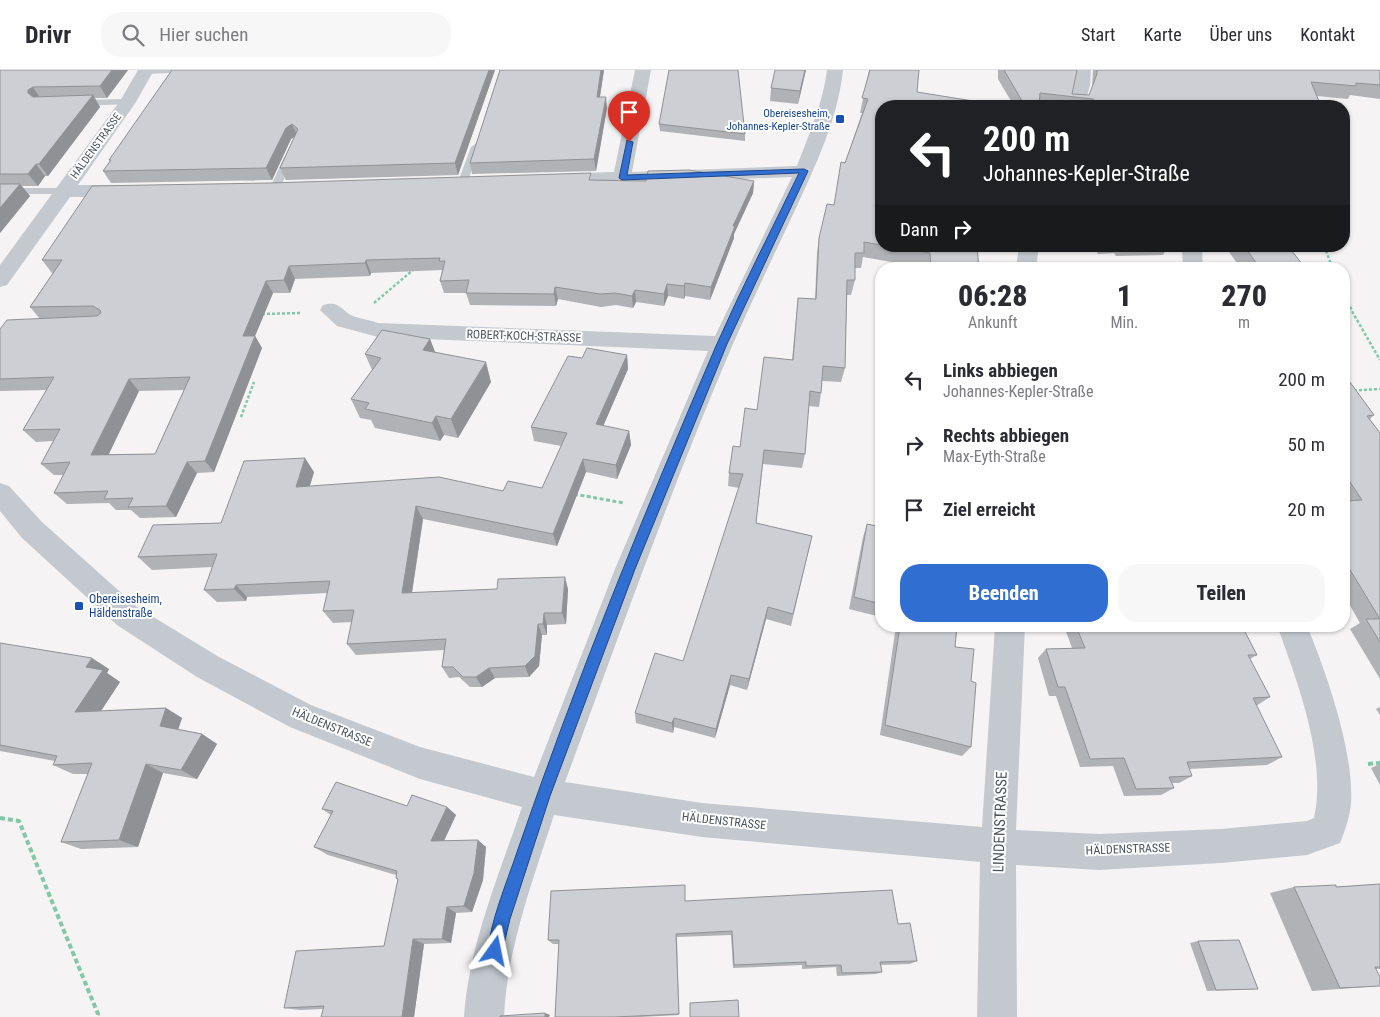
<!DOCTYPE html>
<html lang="de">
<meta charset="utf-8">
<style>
:root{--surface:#fff;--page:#f7f7f7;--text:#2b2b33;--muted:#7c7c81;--line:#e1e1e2;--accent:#306ed1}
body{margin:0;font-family:"Roboto Condensed",sans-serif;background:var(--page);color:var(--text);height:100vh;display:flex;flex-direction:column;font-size:19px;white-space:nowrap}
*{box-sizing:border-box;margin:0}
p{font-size:16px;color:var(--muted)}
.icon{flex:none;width:28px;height:28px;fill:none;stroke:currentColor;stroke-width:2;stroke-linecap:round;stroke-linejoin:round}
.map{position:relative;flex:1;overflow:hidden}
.details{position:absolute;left:875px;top:192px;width:475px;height:370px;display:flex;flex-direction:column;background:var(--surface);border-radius:20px;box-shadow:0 1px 4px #0004}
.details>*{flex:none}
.guide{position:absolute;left:875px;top:30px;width:475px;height:152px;border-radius:20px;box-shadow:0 1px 4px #0004;background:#202124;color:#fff;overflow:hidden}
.pin{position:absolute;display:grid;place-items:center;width:42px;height:42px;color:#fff;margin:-51px -21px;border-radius:50% 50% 50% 0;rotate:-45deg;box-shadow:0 0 5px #0007}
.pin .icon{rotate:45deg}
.me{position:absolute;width:55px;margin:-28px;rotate:12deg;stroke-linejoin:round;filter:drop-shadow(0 0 4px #0008)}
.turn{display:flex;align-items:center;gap:18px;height:105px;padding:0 25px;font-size:22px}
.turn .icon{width:65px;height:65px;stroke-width:2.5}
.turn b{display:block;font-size:35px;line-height:42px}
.then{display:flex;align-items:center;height:48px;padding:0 25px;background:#0003;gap:10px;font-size:19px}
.eta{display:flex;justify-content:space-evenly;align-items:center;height:85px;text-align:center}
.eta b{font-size:30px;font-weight:800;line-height:35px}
.button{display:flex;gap:10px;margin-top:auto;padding:10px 25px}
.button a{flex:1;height:58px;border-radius:20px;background:var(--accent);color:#fff;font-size:20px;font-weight:800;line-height:58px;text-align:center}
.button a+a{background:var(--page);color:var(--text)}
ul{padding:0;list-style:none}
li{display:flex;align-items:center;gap:15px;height:65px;padding:0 25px}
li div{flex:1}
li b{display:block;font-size:19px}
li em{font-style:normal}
header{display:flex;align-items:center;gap:30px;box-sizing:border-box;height:70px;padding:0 25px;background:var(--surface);border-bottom:1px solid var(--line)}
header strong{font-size:24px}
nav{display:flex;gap:28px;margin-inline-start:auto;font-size:18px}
.search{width:350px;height:45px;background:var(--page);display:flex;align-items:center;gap:12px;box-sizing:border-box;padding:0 18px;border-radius:20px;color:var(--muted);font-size:19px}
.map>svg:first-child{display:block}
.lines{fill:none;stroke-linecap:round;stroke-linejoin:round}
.path-far2{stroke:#83c7a9;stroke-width:2.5;stroke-dasharray:3 2;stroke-linecap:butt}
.path-far1{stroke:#83c7a9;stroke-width:3;stroke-dasharray:4 2.5;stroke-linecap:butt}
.path{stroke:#83c7a9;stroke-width:4;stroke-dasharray:5 3;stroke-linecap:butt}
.service{fill:#c3c9cf;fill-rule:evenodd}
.minor{fill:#c3c9cf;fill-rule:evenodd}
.wall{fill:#b0b2b6;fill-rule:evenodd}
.shaded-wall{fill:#909194}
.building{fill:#cdcfd4;stroke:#909194;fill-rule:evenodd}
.route{fill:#306ed1;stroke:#1f4888}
.transit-dot{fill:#1a4fb4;stroke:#fff;stroke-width:2}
.labels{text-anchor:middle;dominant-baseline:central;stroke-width:4;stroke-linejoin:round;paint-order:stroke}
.far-transit-label{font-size:11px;fill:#164399;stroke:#fff;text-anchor:end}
.far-street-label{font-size:11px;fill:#4c555e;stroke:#fff}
.street-label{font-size:12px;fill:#4c555e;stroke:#fff}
.transit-label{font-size:12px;fill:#164399;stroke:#fff;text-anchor:start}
.near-street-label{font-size:15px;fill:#4c555e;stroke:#fff}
</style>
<header>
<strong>Drivr</strong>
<div class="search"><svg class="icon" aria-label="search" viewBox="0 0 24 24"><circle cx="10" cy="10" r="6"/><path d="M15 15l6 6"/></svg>Hier suchen</div>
<nav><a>Start</a><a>Karte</a><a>Über uns</a><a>Kontakt</a></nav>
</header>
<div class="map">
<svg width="1380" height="947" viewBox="0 0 1380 947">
<rect width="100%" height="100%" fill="#f5f3f3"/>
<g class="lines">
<path class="path-far2" d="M 1324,176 L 1333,199
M 1344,223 L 1353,243 L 1380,290
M 374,233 L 413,200
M 262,244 L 301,243
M 1344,321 L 1380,319
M 241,347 L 254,312"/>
<path class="path-far1" d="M 574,424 L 624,433"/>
<path class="path" d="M 1368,694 L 1380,693
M 0,748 L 19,751 L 98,944 L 97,947"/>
<path class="service" d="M 143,0 L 201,0 L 197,2 L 145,4 L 141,2 Z
M 128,29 L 132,32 L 131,34 L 79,36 L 75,33 L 79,30 Z
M 475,74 L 479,77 L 468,112 L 463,115 L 460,114 L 458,112 L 471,77 Z
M 289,84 L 294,87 L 280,118 L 275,121 L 272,120 L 270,118 L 284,87 Z
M 0,118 L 64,118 L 69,121 L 64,124 L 0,124 Z"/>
<path class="minor" d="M 138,0 L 154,0 L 136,32 L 78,115 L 125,115 L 132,117 L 134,121 L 132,125 L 125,127 L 70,127 L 7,215 L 0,217 L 0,195 L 120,31 Z
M 635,0 L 651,0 L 632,102 L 797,96 C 809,64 823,33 827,0 L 843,0 C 838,48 816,95 796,138 C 775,183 753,228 733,274 C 671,418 619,566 565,712 L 702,733 L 982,757 L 995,556 L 1025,556 L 1016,760 L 1099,764 L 1221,759 L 1307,751 L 1314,748 C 1327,691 1298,613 1278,558 L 1279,556 L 1307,556 C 1327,604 1354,682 1351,733 C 1350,746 1345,761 1340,773 L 1307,785 L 1221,793 L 1099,800 L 1016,795 L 1017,947 L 977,947 L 980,792 L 702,767 L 554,745 C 533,810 507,878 504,947 L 464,947 C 469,875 499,805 522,737 L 420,709 L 290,657 L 197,607 L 117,555 L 22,468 L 0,441 L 0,413 L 9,416 L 42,452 L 137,537 L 219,587 L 311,635 L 420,677 L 534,707 L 615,499 L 708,281 L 378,267 L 337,256 L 320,240 L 323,235 C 340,230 340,240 353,246 C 361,249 370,250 378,253 L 715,266 L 792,107 L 555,116 L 548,114 L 546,110 L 548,106 L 555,104 L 614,102 Z
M 1075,0 L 1091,0 L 1090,16 L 1084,36 L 1068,36 L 1074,16 Z
M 1019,176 L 1039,176 L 1036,199 L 1016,199 Z
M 1182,176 L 1202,176 L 1203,199 L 1183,199 Z"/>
</g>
<path class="wall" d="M 0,0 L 128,0 L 107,28 L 95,28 L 100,37 L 48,106 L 45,106 L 38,116 L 22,116 L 30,126 L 0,163 Z
M 495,0 L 458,105 L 286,110 L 280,98 L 294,67 L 291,69 L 272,110 L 111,113 L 103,101 L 110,91 L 109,90 Z
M 500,0 L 604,0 L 600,27 L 607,38 L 596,101 L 472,104 L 470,93 Z
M 806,0 L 798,34 L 770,31 L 771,18 Z
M 869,0 L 919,0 L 881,36 L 881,176 L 996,176 L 995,180 L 979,179 L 977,182 L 979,199 L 926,199 L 926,198 L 863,187 L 861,198 L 855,198 L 855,210 L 851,225 L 847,225 L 845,298 L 841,312 L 822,311 L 821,323 L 819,337 L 808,336 L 805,384 L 802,398 L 763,394 L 756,453 L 812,466 L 791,556 L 766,549 L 747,620 L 730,615 L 715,668 L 674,657 L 673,663 L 636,653 L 635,643 L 683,591 L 739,418 L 728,416 L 729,403 L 740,377 L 757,340 L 792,290 L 798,228 L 815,229 L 817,183 L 819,168 L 834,135 L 845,93 L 862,43 L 860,43 Z
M 998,0 L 1077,0 L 1072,24 L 1089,25 L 1092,17 L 1093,0 L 1380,0 L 1380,29 L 1350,25 L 1348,29 L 1317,26 L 1321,36 L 1014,36 L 998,9 Z
M 659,54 L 745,64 L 745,71 L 660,61 Z
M 592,110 L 646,111 L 754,111 L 753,123 L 734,164 L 734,168 L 710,230 L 685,226 L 684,229 L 668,226 L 664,236 L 636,232 L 633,238 L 616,235 L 601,237 L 558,229 L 556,236 L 470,235 L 466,223 L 444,223 L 440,211 L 442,200 L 371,203 L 370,206 L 295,209 L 290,223 L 273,223 L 255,266 L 262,278 L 214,402 L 197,403 L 176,447 L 140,448 L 131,440 L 116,440 L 109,433 L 67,434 L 54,423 L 64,405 L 54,405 L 41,394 L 53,371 L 36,372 L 23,360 L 47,320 L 0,321 L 0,259 L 40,249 L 30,237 L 53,203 L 52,203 L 42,190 ZM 184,320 L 155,384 L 109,384 L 139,321 Z
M 1094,176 L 1168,176 L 1163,185 L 1116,186 L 1114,183 L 1098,184 Z
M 1225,176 L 1288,176 L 1306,199 L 1241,199 Z
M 430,269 L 435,283 L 491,312 L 458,368 L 444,365 L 440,371 L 375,358 L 371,350 L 360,348 L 351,329 L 372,300 L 365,284 Z
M 627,285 L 628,299 L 603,356 L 629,361 L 631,375 L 617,409 L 586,402 L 557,476 L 423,449 L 412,523 L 568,519 L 566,554 L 547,555 L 547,565 L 542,565 L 539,596 L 529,607 L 495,608 L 482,617 L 470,617 L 459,607 L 449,608 L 442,597 L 444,580 L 356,585 L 347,574 L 352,552 L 333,553 L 323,541 L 327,523 L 247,527 L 246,531 L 217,532 L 204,520 L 213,497 L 152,500 L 138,487 L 221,453 L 314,402 L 310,416 L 503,421 L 542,418 L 561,376 L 534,371 L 531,357 L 582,288 Z
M 1344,304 L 1374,345 L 1370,349 L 1380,363 L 1380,609 L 1350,559 L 1360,553 L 1344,525 Z
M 867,454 L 881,457 L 881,547 L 849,539 L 863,467 Z
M 896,556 L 957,556 L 955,577 L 971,611 L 971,677 L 962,686 L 880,665 Z
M 1064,556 L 1242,556 L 1257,585 L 1250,589 L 1270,627 L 1256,636 L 1282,687 L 1267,695 L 1189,699 L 1192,706 L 1179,713 L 1172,713 L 1174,718 L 1161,725 L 1124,726 L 1113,696 L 1080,697 L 1056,626 L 1049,626 L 1038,588 L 1046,579 L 1072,578 Z
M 0,573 L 109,599 L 107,603 L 120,612 L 101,641 L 166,638 L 182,648 L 178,659 L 202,664 L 217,674 L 197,709 L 163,703 L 138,777 L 81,779 L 61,772 L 88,704 L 73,704 L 53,695 L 55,691 L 0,681 Z
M 1380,637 L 1380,645 L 1376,639 Z
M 1380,694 L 1380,715 L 1371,698 Z
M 407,736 L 447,737 L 456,745 L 444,771 L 486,777 L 483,810 L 472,842 L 456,843 L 451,873 L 424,874 L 414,947 L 321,947 L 323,939 L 300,940 L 284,938 L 384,876 L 398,810 L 396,808 L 396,805 L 328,785 L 314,777 L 331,745 L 322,739 Z
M 1380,814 L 1380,899 L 1376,899 L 1380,916 L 1312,921 L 1270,823 L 1294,817 L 1336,817 Z
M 685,831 L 898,854 L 917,891 L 910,894 L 881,895 L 882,902 L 876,904 L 837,906 L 836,897 L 802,899 L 802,895 L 733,898 L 731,865 L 677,867 L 679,945 L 641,947 L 555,947 L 559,874 L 553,874 L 548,870 Z
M 1198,871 L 1258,919 L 1207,921 L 1190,873 Z"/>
<path class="shaded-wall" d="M 112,0 L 128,0 L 107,28 L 100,16 Z
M 489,0 L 495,0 L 458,105 L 455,93 Z
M 601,0 L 604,0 L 598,38 L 597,27 Z
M 805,0 L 806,0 L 798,34 L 800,21 Z
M 33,17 L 41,29 L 36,36 L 28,23 L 28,20 Z
M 93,25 L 100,37 L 48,106 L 39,94 Z
M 606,27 L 607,38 L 596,101 L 594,89 Z
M 292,54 L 297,65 L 291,69 L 272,110 L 266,98 L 286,58 Z
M 36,94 L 45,106 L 38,116 L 28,104 Z
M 754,111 L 753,123 L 734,164 L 734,168 L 710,230 L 711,217 L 733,156 Z
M 20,114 L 30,126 L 0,163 L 0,138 Z
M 366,190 L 371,203 L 370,206 L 365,193 Z
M 289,196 L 295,209 L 290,223 L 284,210 Z
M 266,211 L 273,223 L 255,266 L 262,278 L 214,402 L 205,391 L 243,266 Z
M 685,213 L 685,226 L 684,229 L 684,216 Z
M 667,214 L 668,226 L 664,236 L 664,224 Z
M 555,217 L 558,229 L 556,236 L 554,224 Z
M 635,220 L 636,232 L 633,238 L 632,226 Z
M 430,269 L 438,289 L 423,280 Z
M 627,285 L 628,299 L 598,368 L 596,354 Z
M 486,292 L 491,312 L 458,368 L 451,349 Z
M 129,309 L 139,321 L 103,396 L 91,385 Z
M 436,346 L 444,365 L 440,371 L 432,353 Z
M 629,361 L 631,375 L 617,409 L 616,395 Z
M 305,388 L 314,402 L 305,431 L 296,417 Z
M 583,389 L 586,402 L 557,476 L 553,464 Z
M 187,392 L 197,403 L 176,447 L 166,436 Z
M 416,436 L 423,449 L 410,535 L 402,523 Z
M 565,507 L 568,519 L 566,554 L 562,543 Z
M 236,515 L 247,527 L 246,531 L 234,519 Z
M 768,537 L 766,549 L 747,620 L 749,609 Z
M 544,543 L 547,555 L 547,565 L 543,554 Z
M 538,554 L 542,565 L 539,596 L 529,607 L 525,596 Z
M 92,588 L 109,599 L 107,603 L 120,612 L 93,653 L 75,642 L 86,597 Z
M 489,598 L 495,608 L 482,617 L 476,607 Z
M 731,605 L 730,615 L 715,668 L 716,659 Z
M 166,638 L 182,648 L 176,666 L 160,656 Z
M 674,648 L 674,657 L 673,663 L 672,653 Z
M 202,664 L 217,674 L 197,709 L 181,700 Z
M 146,694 L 163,703 L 138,777 L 119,770 Z
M 447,737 L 456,745 L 440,779 L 431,771 Z
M 478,770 L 486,777 L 483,810 L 472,842 L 464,836 Z
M 447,837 L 456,843 L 451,873 L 442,869 Z
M 413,869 L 424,874 L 414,947 L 402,947 Z
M 545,943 L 550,945 L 549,947 L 545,947 Z"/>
<path class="building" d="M 0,0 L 112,0 L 100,16 L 33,17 L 28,20 L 28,23 L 33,27 L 93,25 L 39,94 L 36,94 L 28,104 L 0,104 Z
M 172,0 L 489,0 L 455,93 L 280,98 L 298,59 L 292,54 L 286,58 L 266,98 L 103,101 L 111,90 L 109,90 Z
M 500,0 L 601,0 L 597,27 L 606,27 L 594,89 L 470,93 Z
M 669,0 L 738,0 L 745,64 L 659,54 Z
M 775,0 L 805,0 L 800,21 L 771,18 Z
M 870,0 L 919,0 L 917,22 L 1004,36 L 881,36 L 881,175 L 864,172 L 864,183 L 855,183 L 855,210 L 847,210 L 845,298 L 823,296 L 821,323 L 810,321 L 805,384 L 764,380 L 756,453 L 812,466 L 793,544 L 768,537 L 749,609 L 731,605 L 716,659 L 674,648 L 672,653 L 635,643 L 655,583 L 683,591 L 743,404 L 729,403 L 733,376 L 740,377 L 745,338 L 757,340 L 764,287 L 793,290 L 798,228 L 816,229 L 819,168 L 827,134 L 834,135 L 841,92 L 845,93 L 868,29 L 862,28 Z
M 1004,0 L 1077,0 L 1072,24 L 1089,25 L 1097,4 L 1097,0 L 1380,0 L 1380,15 L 1356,13 L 1356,16 L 1311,12 L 1321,36 L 1098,36 L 1093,29 L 1040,23 L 1039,36 L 1025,36 Z
M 689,100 L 754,111 L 733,156 L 735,156 L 711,217 L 685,213 L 684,216 L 667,214 L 664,224 L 635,220 L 632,226 L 615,223 L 600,224 L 555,217 L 554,224 L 466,223 L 469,210 L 440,211 L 445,191 L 439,191 L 440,188 L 366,190 L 365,193 L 289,196 L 284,210 L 266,211 L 243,266 L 255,266 L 205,391 L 187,392 L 166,436 L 128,437 L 133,428 L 104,429 L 108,421 L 54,423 L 70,392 L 41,394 L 60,359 L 23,360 L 54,307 L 0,309 L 0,259 L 7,250 L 97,246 L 101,243 L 100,240 L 93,236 L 30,237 L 62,190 L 42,190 L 92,116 L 269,113 L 591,103 L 589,110 L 646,111 L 648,101 ZM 190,307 L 155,384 L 91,385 L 129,309 Z
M 0,114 L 20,114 L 0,138 Z
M 890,176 L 977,176 L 979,199 L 931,199 L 930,183 Z
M 1244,176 L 1288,176 L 1306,199 L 1259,199 L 1260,198 Z
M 382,260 L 430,269 L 423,280 L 486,292 L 451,349 L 436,346 L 432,353 L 365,339 L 369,333 L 351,329 L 381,288 L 365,284 Z
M 587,278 L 627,285 L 596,354 L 629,361 L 616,395 L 583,389 L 553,464 L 416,436 L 402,523 L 497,519 L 498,509 L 565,507 L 562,543 L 544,543 L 543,554 L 538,554 L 535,586 L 525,596 L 489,598 L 476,607 L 463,607 L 453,597 L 442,597 L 446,569 L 347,574 L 354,540 L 323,541 L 330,511 L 236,515 L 234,519 L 204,520 L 217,484 L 138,487 L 153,455 L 221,453 L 244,391 L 305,388 L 296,417 L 439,407 L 503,421 L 508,411 L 542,418 L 567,363 L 531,357 L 568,286 L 582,288 Z
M 1344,304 L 1374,345 L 1367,346 L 1380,363 L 1380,572 L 1366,549 L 1380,549 L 1344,490 L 1344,431 L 1362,430 L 1344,403 Z
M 867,454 L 881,457 L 881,534 L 854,527 Z
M 900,556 L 957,556 L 955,577 L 974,579 L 971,611 L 976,613 L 971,677 L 885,655 Z
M 1076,556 L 1242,556 L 1257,585 L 1248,585 L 1270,627 L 1253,628 L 1282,687 L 1187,692 L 1192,706 L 1169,707 L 1174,718 L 1136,719 L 1124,688 L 1090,689 L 1065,617 L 1058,617 L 1046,579 L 1085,578 Z
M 0,573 L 92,588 L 86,597 L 103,600 L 75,642 L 166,638 L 160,656 L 202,664 L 181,700 L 146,694 L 119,770 L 61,772 L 92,693 L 53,695 L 57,686 L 0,675 Z
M 336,712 L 407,736 L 412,725 L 447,737 L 431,771 L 478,770 L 474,803 L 464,836 L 447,837 L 442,869 L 413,869 L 402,947 L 321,947 L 324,936 L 284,938 L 296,881 L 384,876 L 398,809 L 396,808 L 397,801 L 314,777 L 333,741 L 322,739 Z
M 1380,814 L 1380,897 L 1375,897 L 1380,907 L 1380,916 L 1340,918 L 1294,817 L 1336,815 L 1336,817 Z
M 685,815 L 685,831 L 892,820 L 898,854 L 910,853 L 917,891 L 880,892 L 882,902 L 842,903 L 841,895 L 806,896 L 806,892 L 734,895 L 732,861 L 676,864 L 679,944 L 614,947 L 555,947 L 559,870 L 548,870 L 551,821 Z
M 1239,870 L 1258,919 L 1216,920 L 1198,871 Z
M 738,930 L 739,947 L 690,947 L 690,933 Z
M 545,943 L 545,947 L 500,947 L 500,946 Z"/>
<path class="route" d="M 627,70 L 633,72 L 627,105 L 804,99 L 808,101 L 727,274 L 635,499 L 550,726 L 510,849 L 501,886 L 495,888 L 490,886 C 483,869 510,804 516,785 C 575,613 644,443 716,276 C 742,217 771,161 799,103 L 622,110 L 619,108 Z"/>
<g class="transit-dot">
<rect x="835" y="44" width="10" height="10" rx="2.5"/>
<rect x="74" y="531" width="10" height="10" rx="2.5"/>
</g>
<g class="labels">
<g class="far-transit-label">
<text x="830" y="43">Obereisesheim,<tspan x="830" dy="13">Johannes-Kepler-Straße</tspan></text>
</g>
<g class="far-street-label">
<text transform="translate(96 76) rotate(-54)">HÄLDENSTRASSE</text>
</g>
<g class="street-label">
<text transform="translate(524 266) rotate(2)">ROBERT-KOCH-STRASSE</text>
<text transform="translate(332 657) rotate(22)">HÄLDENSTRASSE</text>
<text transform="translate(724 751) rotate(6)">HÄLDENSTRASSE</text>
<text transform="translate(1128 779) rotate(-2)">HÄLDENSTRASSE</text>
</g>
<g class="transit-label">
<text x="89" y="529">Obereisesheim,<tspan x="89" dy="14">Häldenstraße</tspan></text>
</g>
<g class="near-street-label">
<text transform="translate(1000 752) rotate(-88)">LINDENSTRASSE</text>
</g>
</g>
</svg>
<div class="pin" style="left:629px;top:72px;background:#d93025"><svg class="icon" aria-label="arrive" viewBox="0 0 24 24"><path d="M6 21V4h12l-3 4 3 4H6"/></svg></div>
<svg class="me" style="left:495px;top:881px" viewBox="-20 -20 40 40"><path d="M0-17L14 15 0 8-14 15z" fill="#306ed1" stroke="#fff" stroke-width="4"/></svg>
<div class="guide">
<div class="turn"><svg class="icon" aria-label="left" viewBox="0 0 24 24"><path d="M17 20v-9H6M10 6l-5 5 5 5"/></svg><div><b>200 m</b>Johannes-Kepler-Straße</div></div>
<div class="then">Dann<svg class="icon" aria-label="right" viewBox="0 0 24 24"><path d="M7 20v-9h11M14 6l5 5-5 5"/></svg></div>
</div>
<section class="details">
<div class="eta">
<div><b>06:28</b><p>Ankunft</p></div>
<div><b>1</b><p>Min.</p></div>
<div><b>270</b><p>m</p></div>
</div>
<ul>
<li><svg class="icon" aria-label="left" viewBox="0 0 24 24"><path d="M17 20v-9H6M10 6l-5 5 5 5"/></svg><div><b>Links abbiegen</b><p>Johannes-Kepler-Straße</p></div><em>200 m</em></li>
<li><svg class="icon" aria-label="right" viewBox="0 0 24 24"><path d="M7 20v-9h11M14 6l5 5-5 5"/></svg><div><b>Rechts abbiegen</b><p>Max-Eyth-Straße</p></div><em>50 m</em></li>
<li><svg class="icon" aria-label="arrive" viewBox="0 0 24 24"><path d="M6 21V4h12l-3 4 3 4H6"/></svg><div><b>Ziel erreicht</b></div><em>20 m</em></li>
</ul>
<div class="button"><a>Beenden</a><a>Teilen</a></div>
</section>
</div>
